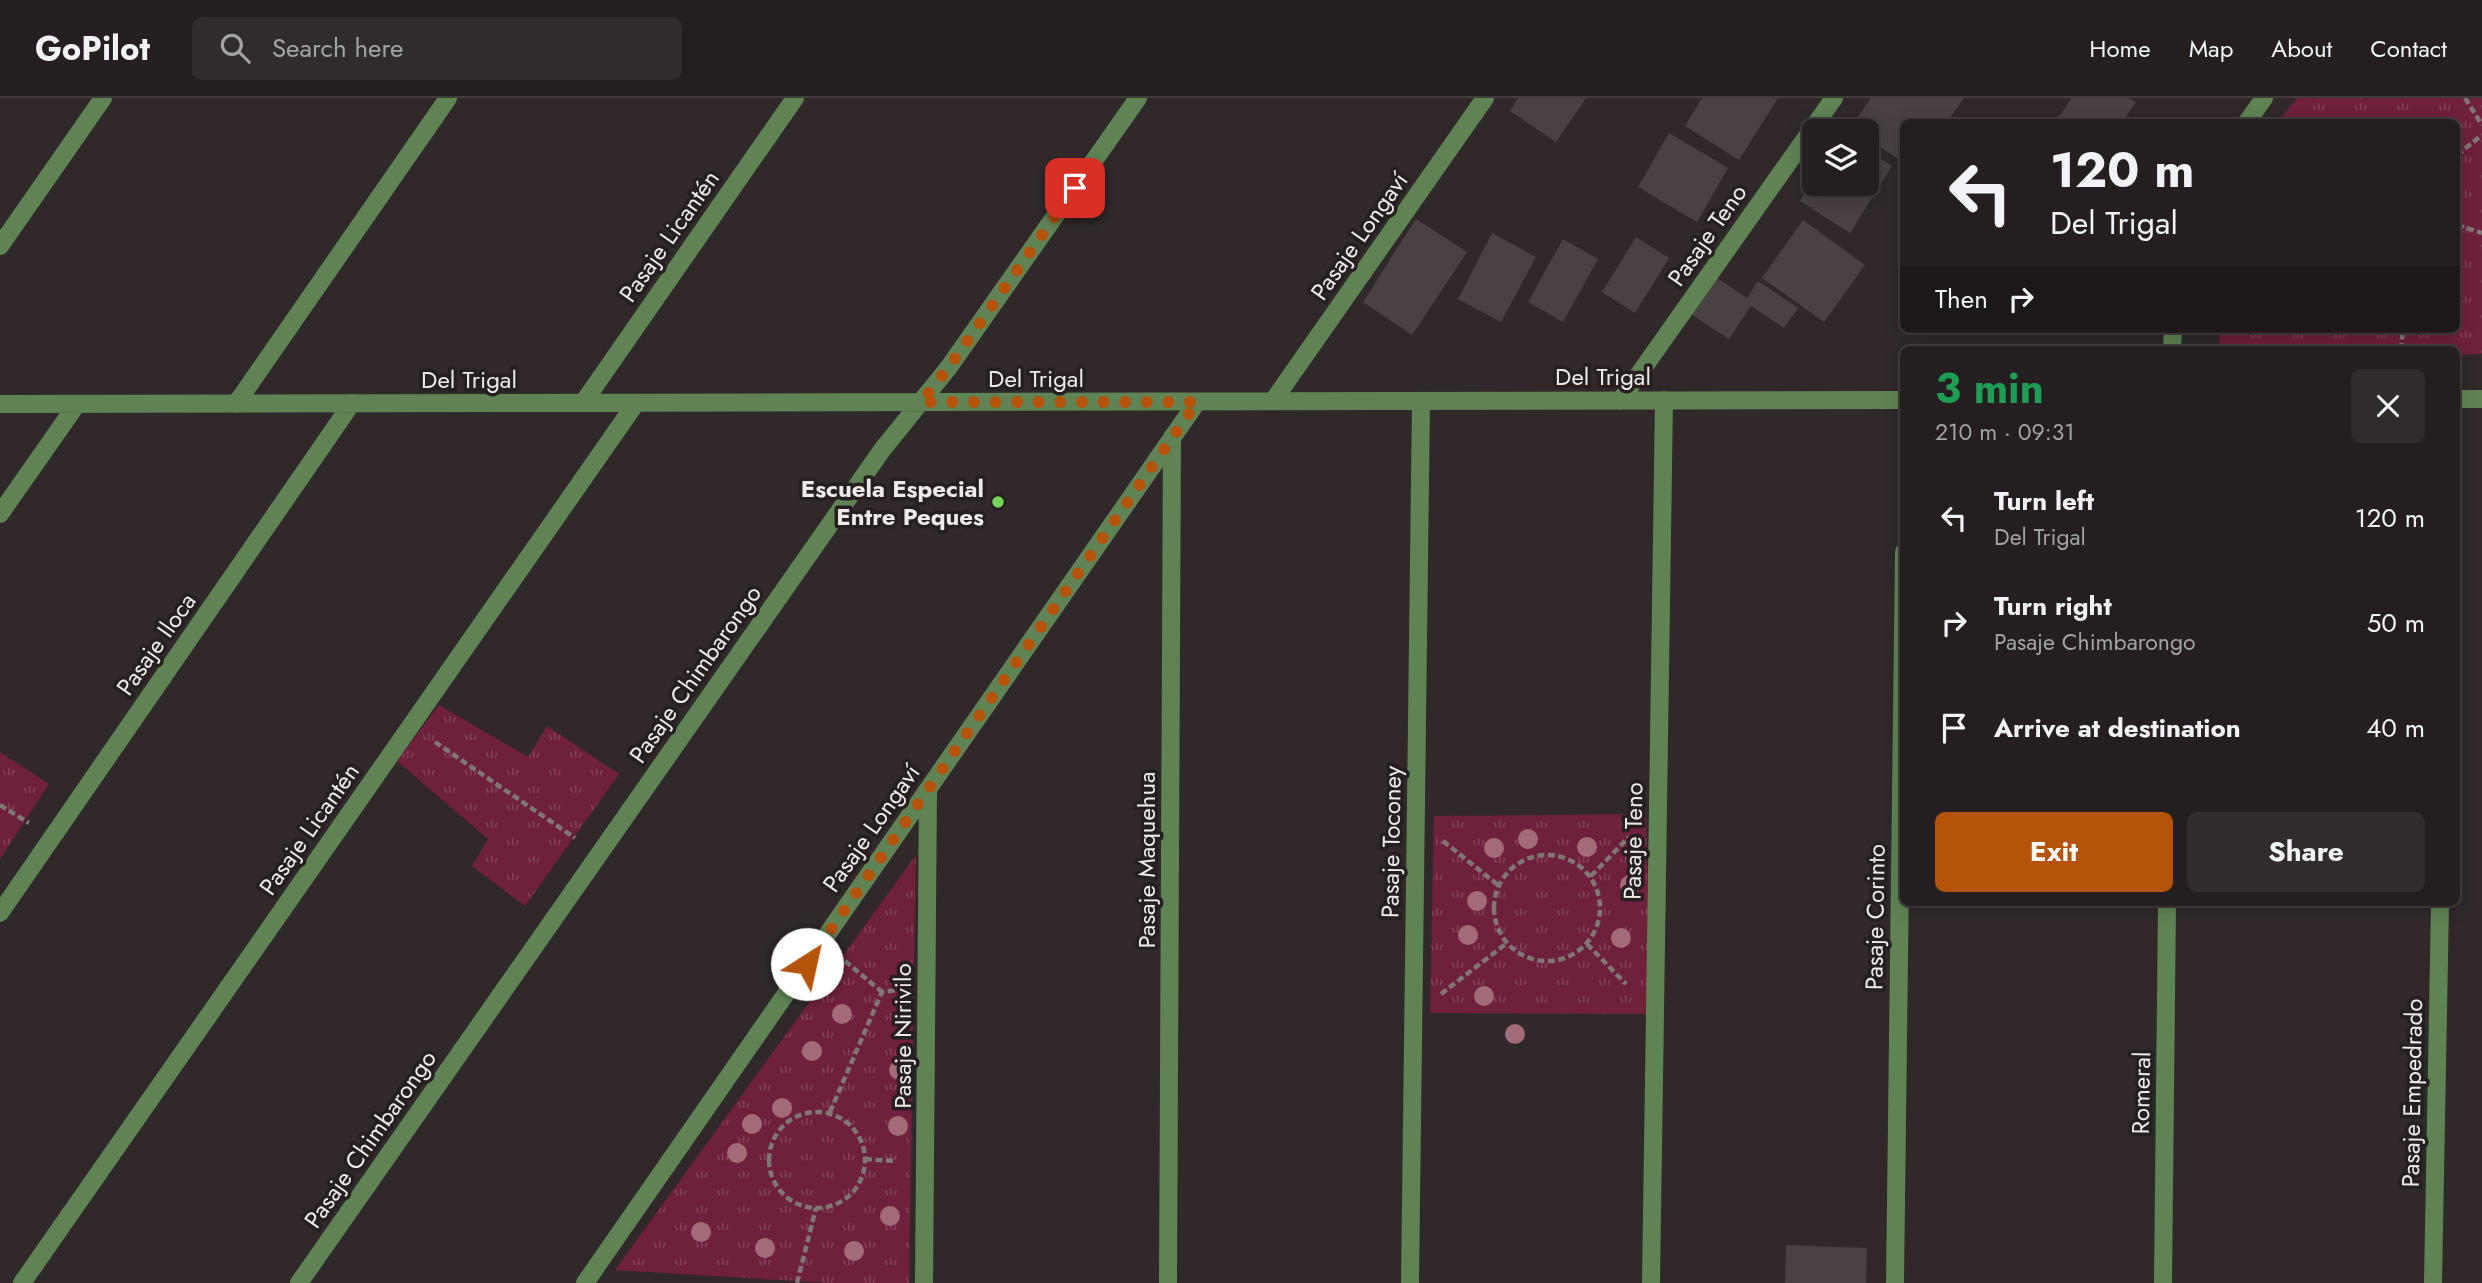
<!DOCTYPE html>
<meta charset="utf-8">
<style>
:root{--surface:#241e20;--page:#302b2d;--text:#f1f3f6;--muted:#a3a2a5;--line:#413c3e;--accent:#b45309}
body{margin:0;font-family:Jost,sans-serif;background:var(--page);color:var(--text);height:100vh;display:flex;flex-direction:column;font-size:26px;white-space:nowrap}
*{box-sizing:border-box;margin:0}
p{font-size:23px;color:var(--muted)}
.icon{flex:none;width:38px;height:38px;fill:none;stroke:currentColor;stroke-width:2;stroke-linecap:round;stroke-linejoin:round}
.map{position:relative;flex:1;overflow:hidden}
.side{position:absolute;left:1900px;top:248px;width:560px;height:560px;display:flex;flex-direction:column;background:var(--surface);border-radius:10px;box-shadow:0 4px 18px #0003,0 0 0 2px var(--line)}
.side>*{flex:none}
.guide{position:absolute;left:1900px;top:21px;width:560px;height:214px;border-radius:10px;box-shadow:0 4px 18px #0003,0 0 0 2px var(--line);background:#241e20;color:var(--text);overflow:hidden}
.fabs{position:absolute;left:1802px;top:21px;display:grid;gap:14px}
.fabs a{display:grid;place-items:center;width:77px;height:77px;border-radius:10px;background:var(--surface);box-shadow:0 4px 18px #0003,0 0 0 2px var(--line);font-size:35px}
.pin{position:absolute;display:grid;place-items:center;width:60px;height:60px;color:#fff;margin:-30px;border-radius:14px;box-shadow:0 4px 10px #0006}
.me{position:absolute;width:77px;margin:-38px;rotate:35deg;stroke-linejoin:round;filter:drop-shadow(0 0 5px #0008)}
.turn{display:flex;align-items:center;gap:24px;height:147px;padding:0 35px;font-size:32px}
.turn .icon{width:91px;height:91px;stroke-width:2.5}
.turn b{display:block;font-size:49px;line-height:60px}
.then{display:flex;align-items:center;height:66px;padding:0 35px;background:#0003;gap:14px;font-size:26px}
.round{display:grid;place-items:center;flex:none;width:74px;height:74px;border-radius:10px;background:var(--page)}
.summary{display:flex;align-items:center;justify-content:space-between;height:119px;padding:0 35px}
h1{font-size:42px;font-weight:700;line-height:52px;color:#1e9e55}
.cta{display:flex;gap:14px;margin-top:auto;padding:14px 35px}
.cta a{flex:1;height:80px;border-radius:10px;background:var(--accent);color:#fff;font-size:28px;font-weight:700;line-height:80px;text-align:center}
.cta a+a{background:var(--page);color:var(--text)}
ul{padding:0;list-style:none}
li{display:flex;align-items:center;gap:21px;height:105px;padding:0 35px}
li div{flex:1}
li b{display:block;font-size:26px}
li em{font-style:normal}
header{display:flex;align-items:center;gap:42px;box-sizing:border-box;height:98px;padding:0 35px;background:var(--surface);border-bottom:2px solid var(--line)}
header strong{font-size:33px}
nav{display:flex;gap:38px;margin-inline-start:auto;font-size:24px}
.search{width:490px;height:63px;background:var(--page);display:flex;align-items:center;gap:18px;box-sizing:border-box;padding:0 24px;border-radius:10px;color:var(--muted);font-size:26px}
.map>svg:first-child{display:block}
.park{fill:url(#park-tufts)}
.building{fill:#4a4143}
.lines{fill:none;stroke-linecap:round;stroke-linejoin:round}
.path{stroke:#7e7778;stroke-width:4.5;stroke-dasharray:7 3.5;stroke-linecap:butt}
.minor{stroke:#5f8355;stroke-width:18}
.tree{fill:#a26b7a}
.route{stroke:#b45309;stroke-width:12;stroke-dasharray:0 21.6}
.poi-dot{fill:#75d25b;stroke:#261e20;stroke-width:2.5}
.labels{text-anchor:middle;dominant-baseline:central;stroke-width:7;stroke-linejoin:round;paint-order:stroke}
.street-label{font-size:24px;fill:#efe9ea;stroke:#261e20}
.poi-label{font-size:24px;font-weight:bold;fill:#efe9ea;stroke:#261e20;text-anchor:end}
</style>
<header>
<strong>GoPilot</strong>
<div class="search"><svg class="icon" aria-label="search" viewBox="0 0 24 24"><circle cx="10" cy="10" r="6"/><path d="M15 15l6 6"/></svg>Search here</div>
<nav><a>Home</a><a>Map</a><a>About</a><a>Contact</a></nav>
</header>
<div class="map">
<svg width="2482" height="1185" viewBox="0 0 2482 1185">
<defs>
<pattern id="park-tufts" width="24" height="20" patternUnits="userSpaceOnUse" patternTransform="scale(1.75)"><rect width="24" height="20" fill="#6e203d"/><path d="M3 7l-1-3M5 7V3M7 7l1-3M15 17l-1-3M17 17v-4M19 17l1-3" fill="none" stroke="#834059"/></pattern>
</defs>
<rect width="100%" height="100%" fill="#30282a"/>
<path class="park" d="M 2297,0 L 2482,0 L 2482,256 L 2457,257 L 2457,252 L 2219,252 L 2220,231 L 2457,231 L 2457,24 L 2278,24 Z
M 439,607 L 528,659 L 547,628 L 619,676 L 525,808 L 472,768 L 488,741 L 397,663 Z
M 0,654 L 49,686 L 0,761 Z
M 1646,716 L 1651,916 L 1430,915 L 1434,718 Z
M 916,757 L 909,1185 L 830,1185 L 615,1172 Z"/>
<path class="building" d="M 1518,0 L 1586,0 L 1556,44 L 1510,13 Z
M 1702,0 L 1778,0 L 1739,62 L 1685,28 Z
M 1871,0 L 1964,0 L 1947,24 L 1904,24 L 1904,65 L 1867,40 L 1867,33 L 1858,33 L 1851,29 Z
M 2072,0 L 2129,0 L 2136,4 L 2122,24 L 2055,24 Z
M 1669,35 L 1728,70 L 1697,124 L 1638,89 Z
M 1867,52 L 1892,68 L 1850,135 L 1800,103 L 1815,79 L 1815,86 L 1867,86 Z
M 1416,121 L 1467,154 L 1412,237 L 1363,204 Z
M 1803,122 L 1865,167 L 1824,224 L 1762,180 Z
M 1492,135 L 1536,159 L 1501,224 L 1458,201 Z
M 1636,139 L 1669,160 L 1635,215 L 1602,194 Z
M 1563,141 L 1598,161 L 1563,224 L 1528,204 Z
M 1714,178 L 1747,200 L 1758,183 L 1798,210 L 1784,230 L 1751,208 L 1729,241 L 1689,215 Z
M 1786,1147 L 1867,1150 L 1866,1185 L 1785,1185 Z"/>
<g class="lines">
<path class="path" d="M 2465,0 L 2482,27
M 2457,57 L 2482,37
M 2457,127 L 2482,135
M 2401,252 L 2403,231
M 435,644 L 575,740
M 0,707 L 29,725
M 1443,743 L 1498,787
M1494 810a53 53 0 1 1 106 0a53 53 0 1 1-106 0Z
M 1591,778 L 1629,739
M 1587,846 L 1626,886
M 845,863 L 882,894
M 1441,896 L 1507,845
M769 1062a48 48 0 1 1 96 0a48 48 0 1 1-96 0Z
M 830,1014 L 882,894 L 897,892
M 865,1061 L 895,1063
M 797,1185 L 816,1110"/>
<path class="minor" d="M 2247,24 L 2264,0
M 0,148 L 103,0
M 2172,252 L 2173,231
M 2457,301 L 2482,301
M 1273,303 L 1485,0
M 1620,303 L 1834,0
M 583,305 L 795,0
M 0,306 L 1904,302
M 236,306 L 448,0
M 0,416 L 77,306
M 0,815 L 352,305
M 22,1185 L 636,305
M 299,1185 L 882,352 L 949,269 L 1138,0
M 585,1185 L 1197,304
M 924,1185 L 928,692
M 1168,1185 L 1172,339
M 1410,1185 L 1421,303
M 1651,1185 L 1664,302
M 1895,1185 L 1904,454
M 2163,1185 L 2167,805
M 2433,1185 L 2440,805"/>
</g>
<g class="tree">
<circle cx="1528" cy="741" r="10"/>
<circle cx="1587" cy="749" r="10"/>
<circle cx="1494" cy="750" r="10"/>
<circle cx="1630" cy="787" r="10"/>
<circle cx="1477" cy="803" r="10"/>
<circle cx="1468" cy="837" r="10"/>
<circle cx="1621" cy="840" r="10"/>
<circle cx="1484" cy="898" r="10"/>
<circle cx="842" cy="916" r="10"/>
<circle cx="1515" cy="936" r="10"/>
<circle cx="812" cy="953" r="10"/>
<circle cx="899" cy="972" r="10"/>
<circle cx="782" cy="1010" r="10"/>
<circle cx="752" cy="1026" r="10"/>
<circle cx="898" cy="1028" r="10"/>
<circle cx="737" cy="1055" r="10"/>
<circle cx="890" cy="1118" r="10"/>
<circle cx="701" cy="1134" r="10"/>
<circle cx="765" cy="1150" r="10"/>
<circle cx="854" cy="1153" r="10"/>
</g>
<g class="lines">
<path class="route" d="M 807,866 L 1197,304 L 921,304 L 949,269 L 1075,90"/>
</g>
<circle class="poi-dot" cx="998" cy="404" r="7"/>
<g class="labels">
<g class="street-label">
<text transform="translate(1707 137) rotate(-55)">Pasaje Teno</text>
<text transform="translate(669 138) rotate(-55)">Pasaje Licantén</text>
<text transform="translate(1359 138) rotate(-55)">Pasaje Longaví</text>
<text x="1603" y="278">Del Trigal</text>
<text x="1036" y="280">Del Trigal</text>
<text x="469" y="281">Del Trigal</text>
<text transform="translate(156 546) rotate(-55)">Pasaje Iloca</text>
<text transform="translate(695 576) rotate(-55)">Pasaje Chimbarongo</text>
<text transform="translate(871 730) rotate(-55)">Pasaje Longaví</text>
<text transform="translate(309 731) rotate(-55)">Pasaje Licantén</text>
<text transform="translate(1633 743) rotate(-89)">Pasaje Teno</text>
<text transform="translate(1391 744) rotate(-89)">Pasaje Toconey</text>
<text transform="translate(1146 762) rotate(-90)">Pasaje Maquehua</text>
<text transform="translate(1875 819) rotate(-89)">Pasaje Corinto</text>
<text transform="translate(902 938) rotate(-90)">Pasaje Nirivilo</text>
<text transform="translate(2141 995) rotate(-89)">Romeral</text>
<text transform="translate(2412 995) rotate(-89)">Pasaje Empedrado</text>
<text transform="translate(370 1041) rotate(-55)">Pasaje Chimbarongo</text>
</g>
<g class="poi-label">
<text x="984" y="390">Escuela Especial<tspan x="984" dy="28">Entre Peques</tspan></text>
</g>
</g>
</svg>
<div class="fabs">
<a><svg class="icon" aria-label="layers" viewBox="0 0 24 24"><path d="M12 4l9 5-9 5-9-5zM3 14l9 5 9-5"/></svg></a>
</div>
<div class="pin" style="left:1075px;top:90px;background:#d93025"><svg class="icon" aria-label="arrive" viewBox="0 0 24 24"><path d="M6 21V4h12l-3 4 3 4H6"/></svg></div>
<svg class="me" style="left:807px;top:866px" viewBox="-20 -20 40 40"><circle r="19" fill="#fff"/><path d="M0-13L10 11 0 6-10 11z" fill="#b45309"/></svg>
<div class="guide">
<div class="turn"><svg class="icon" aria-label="left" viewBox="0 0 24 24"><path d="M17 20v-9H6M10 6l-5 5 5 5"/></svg><div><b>120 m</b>Del Trigal</div></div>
<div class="then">Then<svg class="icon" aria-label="right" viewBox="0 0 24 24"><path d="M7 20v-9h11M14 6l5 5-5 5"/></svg></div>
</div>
<section class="side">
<div class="summary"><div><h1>3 min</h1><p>210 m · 09:31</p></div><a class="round"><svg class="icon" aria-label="close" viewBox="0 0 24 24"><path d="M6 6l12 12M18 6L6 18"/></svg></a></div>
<ul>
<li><svg class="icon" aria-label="left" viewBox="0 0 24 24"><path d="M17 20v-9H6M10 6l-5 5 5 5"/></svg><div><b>Turn left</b><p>Del Trigal</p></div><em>120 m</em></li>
<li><svg class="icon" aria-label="right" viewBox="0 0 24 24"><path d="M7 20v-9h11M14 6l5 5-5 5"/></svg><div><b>Turn right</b><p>Pasaje Chimbarongo</p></div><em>50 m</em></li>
<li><svg class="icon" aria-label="arrive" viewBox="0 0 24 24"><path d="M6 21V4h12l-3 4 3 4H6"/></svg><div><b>Arrive at destination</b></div><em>40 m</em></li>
</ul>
<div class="cta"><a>Exit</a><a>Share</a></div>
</section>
</div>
